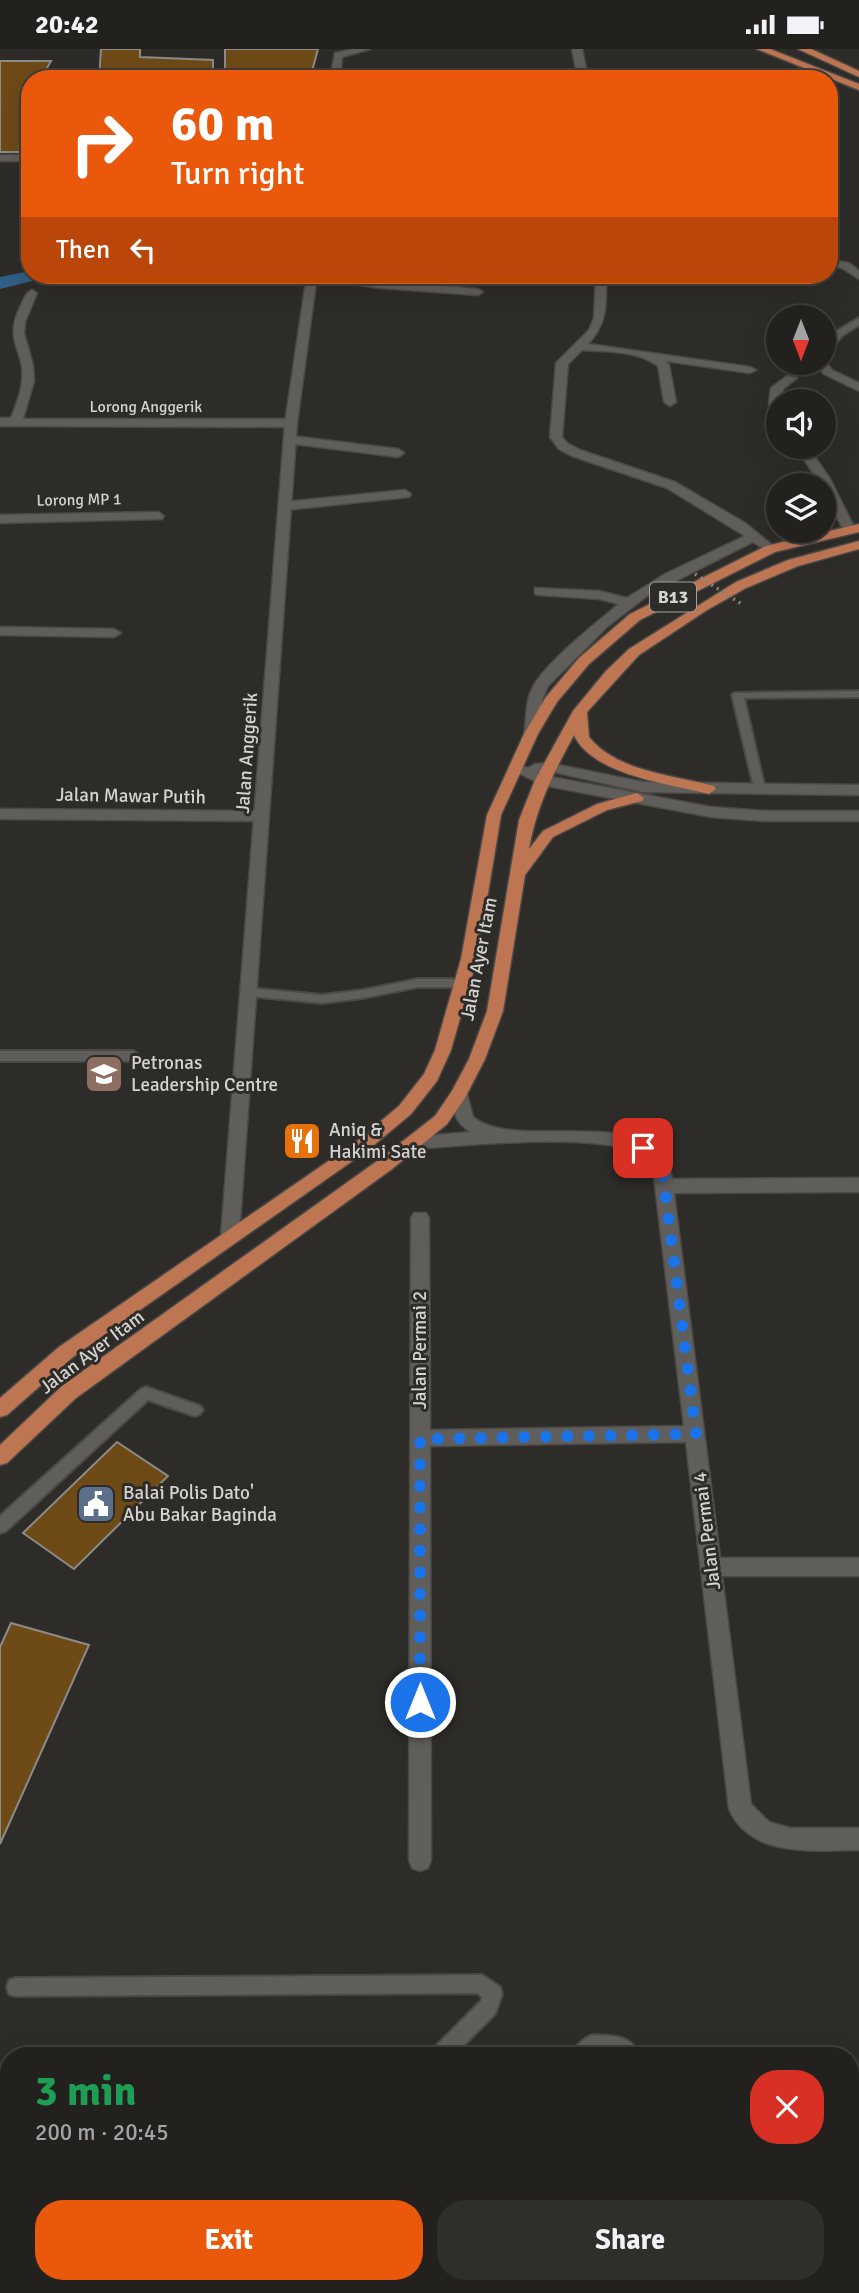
<!DOCTYPE html>
<meta charset="utf-8">
<style>
:root{--surface:#22211e;--page:#2e2e2b;--text:#f1f3f6;--muted:#a2a3a4;--line:#3f3e3c;--accent:#ea580c}
body{margin:0;font-family:Signika,sans-serif;background:var(--page);color:var(--text);height:100vh;display:flex;flex-direction:column;font-size:26px;white-space:nowrap}
*{box-sizing:border-box;margin:0}
p{font-size:23px;color:var(--muted)}
.icon{flex:none;width:38px;height:38px;fill:none;stroke:currentColor;stroke-width:2;stroke-linecap:round;stroke-linejoin:round}
.map{position:relative;flex:1;overflow:hidden}
.drawer{position:absolute;left:0px;top:1998px;width:859px;height:247px;display:flex;flex-direction:column;background:var(--surface);border-radius:28px 28px 0 0;box-shadow:0 7px 28px #0002,0 0 0 2px var(--line)}
.drawer>*{flex:none}
.top-card{position:absolute;left:21px;top:21px;width:817px;height:214px;border-radius:28px;box-shadow:0 7px 28px #0002,0 0 0 2px var(--line);background:#ea580c;color:#fff;overflow:hidden}
.needle{width:46px;rotate:180deg}
.buttons{position:absolute;left:766px;top:256px;display:grid;gap:14px}
.buttons a{display:grid;place-items:center;width:70px;height:70px;border-radius:50%;background:var(--surface);box-shadow:0 7px 28px #0002,0 0 0 2px var(--line);font-size:35px}
.pin{position:absolute;display:grid;place-items:center;width:60px;height:60px;color:#fff;margin:-30px;border-radius:14px;box-shadow:0 4px 10px #0006}
.me{position:absolute;width:77px;margin:-38px;rotate:0deg;stroke-linejoin:round;filter:drop-shadow(0 0 5px #0008)}
.turn{display:flex;align-items:center;gap:24px;height:147px;padding:0 35px;font-size:32px}
.turn .icon{width:91px;height:91px;stroke-width:2.5}
.turn b{display:block;font-size:49px;line-height:60px}
.then{display:flex;align-items:center;height:66px;padding:0 35px;background:#0003;gap:14px;font-size:26px}
.round{display:grid;place-items:center;flex:none;width:74px;height:74px;border-radius:28px;background:var(--page)}
.overview{display:flex;align-items:center;justify-content:space-between;height:119px;padding:0 35px}
h1{font-size:42px;font-weight:700;line-height:52px;color:#1e9e55}
.action{display:flex;gap:14px;margin-top:auto;padding:14px 35px}
.action a{flex:1;height:80px;border-radius:28px;background:var(--accent);color:#fff;font-size:28px;font-weight:700;line-height:80px;text-align:center}
.action a+a{background:var(--page);color:var(--text)}
.status{display:flex;justify-content:space-between;align-items:center;height:49px;padding:0 35px;background:var(--surface);direction:ltr}
.status svg{height:19px;fill:currentColor}
.map>svg:first-child{display:block}
.lines{fill:none;stroke-linecap:round;stroke-linejoin:round}
.canal{fill:#315e85;fill-rule:evenodd}
.building{fill:#6e4a17;stroke:#8d8b87;stroke-width:2}
.service-casing{stroke:#4a4947;stroke-width:4}
.minor-casing{stroke:#4a4947;stroke-width:3}
.tertiary-casing{stroke:#4a4947;stroke-width:3}
.primary-casing{stroke:#4a4947;stroke-width:3}
.service{fill:#5f5e5a;fill-rule:evenodd}
.minor{fill:#5f5e5a;fill-rule:evenodd}
.tertiary{fill:#5f5e5a;fill-rule:evenodd}
.primary{fill:#be7552;fill-rule:evenodd}
.path-bridge{stroke:#858481;stroke-width:3.5;stroke-dasharray:2 4.5;stroke-linecap:butt}
.route{stroke:#1a73e8;stroke-width:12;stroke-dasharray:0 21.6}
.labels{text-anchor:middle;dominant-baseline:central;stroke-width:6;stroke-linejoin:round;paint-order:stroke}
.far-street-label{font-size:16px;fill:#d4d3d1;stroke:#2d2c28}
.shield{fill:#2d2c28;stroke:#a2a19e;stroke-width:2}
.shield-label{font-size:18px;font-weight:bold;fill:#d4d3d1}
.street-label{font-size:19px;fill:#d4d3d1;stroke:#2d2c28}
.poi-label{font-size:19px;fill:#d4d3d1;stroke:#2d2c28;text-anchor:start}
</style>
<div class="status"><b>20:42</b><svg viewBox="0 0 49 12"><path d="M0 12V9h3v3zM5 12V6h3v6zM10 12V3h3v9zM15 12V0h3v12zM26 1h20v11H26zM47 4h2v5h-2z"/></svg></div>
<div class="map">
<svg width="859" height="2244" viewBox="0 0 859 2244">
<rect width="100%" height="100%" fill="#2d2c28"/>
<g class="lines">
<path class="canal" d="M 30,222 L 30,226 L 43,226 L 40,230 L 0,240 L 0,228 Z"/>
</g>
<path class="building" d="M 101,0 L 140,0 L 140,8 L 213,11 L 213,30 L 99,30 Z
M 225,0 L 318,0 L 312,22 L 225,23 Z
M 0,12 L 51,12 L 41,30 L 30,30 L 30,101 L 22,100 L 21,103 L 0,103 Z
M 117,1393 L 168,1427 L 74,1520 L 23,1484 Z
M 11,1574 L 89,1596 L 0,1795 L 0,1598 Z"/>
<g class="lines">
<defs>
<path id="service" d="M 859,269 L 859,276 L 843,286 L 832,298 L 826,298 L 826,294 L 837,282 Z
M 859,642 L 859,648 L 744,649 L 765,740 L 763,743 L 755,743 L 732,646 L 734,644 Z
M 418,930 L 464,930 L 470,934 L 464,938 L 418,938 L 363,949 L 322,954 L 249,947 L 243,943 L 249,939 L 322,946 L 363,941 Z
M 0,1002 L 133,1002 L 140,1007 L 133,1012 L 0,1012 Z
M 146,1338 L 200,1357 L 203,1361 L 200,1365 L 195,1367 L 148,1351 L 6,1482 L 0,1484 L 0,1467 L 141,1340 Z
M 482,1926 L 500,1938 L 502,1945 L 495,1965 L 453,2007 L 430,2007 L 433,2000 L 481,1952 L 482,1948 L 478,1944 L 16,1947 L 9,1945 L 7,1938 L 9,1931 L 16,1929 Z
M 592,1986 C 612,1987 631,1985 640,2007 L 571,2007 C 575,1998 582,1990 592,1986 Z
M 850,2231 L 858,2244 L 834,2243 L 831,2236 L 850,2236 Z
M 502,2236 L 527,2236 L 524,2244 L 499,2244 Z"/>
<path id="minor" d="M 572,0 L 582,0 L 588,30 L 578,30 Z
M 830,211 L 849,214 L 859,222 L 859,230 L 842,219 L 830,217 Z
M 308,226 L 478,240 L 483,243 L 478,246 L 380,239 L 313,229 Z
M 596,226 L 606,226 C 606,254 608,274 588,295 L 750,318 L 756,321 L 750,324 L 666,312 L 669,316 L 676,353 L 670,357 L 664,353 L 658,317 C 637,301 606,303 582,301 L 568,315 L 562,388 L 567,394 L 580,401 L 675,433 L 745,474 L 777,500 L 771,504 L 753,493 L 648,546 L 608,577 L 548,637 L 543,648 L 538,685 L 531,689 L 524,685 C 527,672 525,655 531,642 C 542,616 596,574 619,555 L 599,550 L 540,546 L 535,545 L 535,539 L 599,542 L 627,549 L 665,525 L 745,487 L 667,439 L 572,407 L 559,400 L 550,388 L 556,314 L 589,281 L 594,269 Z
M 32,241 L 37,244 L 25,273 L 24,284 L 33,316 L 34,332 L 23,370 L 291,370 L 297,374 L 291,378 L 0,377 L 0,369 L 11,369 C 15,358 21,345 22,332 C 26,301 3,295 20,258 C 24,251 25,244 32,241 Z
M 824,311 L 832,321 L 859,334 L 859,342 L 824,325 L 814,313 L 824,313 Z
M 787,327 L 797,329 L 783,340 L 781,352 L 779,352 L 779,367 L 775,367 L 769,355 L 771,339 Z
M 291,387 L 398,400 L 404,404 L 398,408 L 287,394 L 285,391 Z
M 795,397 L 807,397 L 829,428 L 855,480 L 853,483 L 845,483 L 843,480 L 824,443 L 824,436 L 821,436 Z
M 405,441 L 411,445 L 409,448 L 285,461 L 279,457 L 285,453 Z
M 158,463 L 164,467 L 162,470 L 0,474 L 0,466 Z
M 0,578 L 114,580 L 121,584 L 114,588 L 0,586 Z
M 0,760 L 261,762 L 268,767 L 261,772 L 0,770 Z
M 459,1039 L 467,1045 L 473,1068 C 517,1105 662,1049 672,1130 L 859,1129 L 859,1143 L 674,1144 L 720,1509 L 859,1509 L 859,1527 L 722,1527 L 751,1755 L 769,1773 L 790,1779 L 859,1779 L 859,1801 C 815,1801 751,1810 729,1760 L 686,1393 L 430,1397 L 431,1811 L 428,1819 L 420,1822 L 412,1819 L 409,1811 L 411,1169 L 414,1164 L 426,1164 L 429,1169 L 430,1381 L 684,1377 L 653,1120 C 649,1114 645,1108 638,1105 C 598,1082 462,1097 413,1100 L 407,1098 L 404,1094 L 407,1090 L 413,1088 L 471,1083 C 456,1075 452,1061 451,1045 Z"/>
<path id="tertiary" d="M 353,0 L 370,0 L 342,8 L 340,30 L 330,30 L 335,4 Z
M 0,106 L 30,106 L 30,112 L 0,112 Z
M 307,226 L 317,226 L 297,374 L 239,1187 L 236,1192 L 224,1192 L 221,1187 L 285,374 Z
M 549,714 L 643,733 L 859,736 L 859,746 L 643,743 L 549,722 L 537,723 L 546,727 L 711,758 L 765,762 L 859,762 L 859,772 L 765,772 L 711,768 L 542,736 L 509,719 L 516,715 L 528,719 L 535,715 Z"/>
<path id="primary" d="M 757,0 L 770,0 L 859,35 L 859,41 Z
M 798,0 L 811,0 L 859,22 L 859,28 Z
M 859,475 L 859,483 L 775,503 L 640,571 L 589,615 L 557,653 L 538,685 L 501,766 L 477,910 L 451,1001 L 437,1032 L 411,1065 L 368,1101 L 73,1308 L 7,1366 L 0,1368 L 0,1349 L 59,1298 L 356,1093 L 399,1057 L 424,1025 L 435,1001 L 461,910 L 487,766 L 524,685 L 546,648 L 579,609 L 630,565 L 766,497 Z
M 859,492 L 859,500 L 798,517 L 746,539 L 707,561 L 639,606 L 587,663 L 589,688 C 617,723 674,726 714,737 L 716,740 L 709,745 C 670,735 592,726 574,686 C 554,723 536,758 529,800 L 543,782 L 597,755 L 637,744 L 644,749 L 642,752 L 607,761 L 553,788 L 525,826 L 503,962 L 485,1010 L 465,1049 L 447,1075 L 392,1120 L 76,1349 L 7,1414 L 0,1416 L 0,1396 L 62,1337 L 380,1110 L 435,1067 L 452,1042 L 469,1010 L 487,962 L 519,771 L 535,731 L 573,662 L 606,622 L 629,600 L 736,533 L 788,511 Z"/>
</defs>
<use href="#service" class="service-casing"/>
<use href="#minor" class="minor-casing"/>
<use href="#tertiary" class="tertiary-casing"/>
<use href="#primary" class="primary-casing"/>
<use href="#service" class="service"/>
<use href="#minor" class="minor"/>
<use href="#tertiary" class="tertiary"/>
<use href="#primary" class="primary"/>
<path class="path-bridge" d="M 695,525 L 743,556"/>
</g>
<g class="lines">
<path class="route" d="M 420,1653 L 420,1390 L 696,1385 L 662,1119 L 654,1108 L 643,1099"/>
</g>
<defs>
<symbol id="university-square" viewBox="-11 -11 22 22"><rect x="-9" y="-9" width="18" height="18" rx="4" fill="#8d6e63" stroke="#2d2c28"/><path d="M0-5L7-2L0 1L-7-2ZM-4 1L0 2.5L4 1V4Q0 6-4 4Z" fill="#fff"/></symbol>
<symbol id="restaurant-square" viewBox="-11 -11 22 22"><rect x="-9" y="-9" width="18" height="18" rx="4" fill="#e8710a" stroke="#2d2c28"/><path d="M-5-6h1v4h1v-4h1v4h1v-4h1v5L-1.5 .5V6h-2V.5L-5-1ZM5-6V6H3V1.5H1.5Q1.5-4 5-6Z" fill="#fff"/></symbol>
<symbol id="civic-square" viewBox="-11 -11 22 22"><rect x="-9" y="-9" width="18" height="18" rx="4" fill="#5c6f8a" stroke="#2d2c28"/><path d="M-.6-6.5H3V-4.5H.6V-3L4-1V1h2V6H-6V1h2V-1L-.6-3ZM-1.2 2.5V6h2.4V2.5Z" fill="#fff"/></symbol>
</defs>
<g fill-rule="evenodd">
<use href="#university-square" x="82" y="1003" width="44" height="44"/>
<use href="#restaurant-square" x="280" y="1070" width="44" height="44"/>
<use href="#civic-square" x="74" y="1433" width="44" height="44"/>
</g>
<g class="labels">
<g class="far-street-label">
<text x="146" y="358">Lorong Anggerik</text>
<text transform="translate(79 451) rotate(-1)">Lorong MP 1</text>
</g>
<rect class="shield" x="650" y="533.5" width="46" height="29" rx="5"/>
<g class="shield-label">
<text x="673" y="548">B13</text>
</g>
<g class="street-label">
<text transform="translate(247 704) rotate(-86)">Jalan Anggerik</text>
<text transform="translate(131 747) rotate(1)">Jalan Mawar Putih</text>
<text transform="translate(479 910) rotate(-79)">Jalan Ayer Itam</text>
<text transform="translate(420 1301) rotate(-90)">Jalan Permai 2</text>
<text transform="translate(92 1303) rotate(-37)">Jalan Ayer Itam</text>
<text transform="translate(707 1482) rotate(-97)">Jalan Permai 4</text>
</g>
<g class="poi-label">
<text x="131" y="1014">Petronas<tspan x="131" dy="22">Leadership Centre</tspan></text>
<text x="329" y="1081">Aniq &amp;<tspan x="329" dy="22">Hakimi Sate</tspan></text>
<text x="123" y="1444">Balai Polis Dato'<tspan x="123" dy="22">Abu Bakar Baginda</tspan></text>
</g>
</g>
</svg>
<div class="buttons">
<a><svg class="needle" viewBox="-14 -14 28 28"><path d="M0-13l5 13h-10z" fill="#e53935"/><path d="M0 13l5-13h-10z" fill="#a2a3a4"/></svg></a>
<a><svg class="icon" aria-label="sound" viewBox="0 0 24 24"><path d="M4 9h4l5-4v14l-5-4H4zM17 9q2 3 0 6"/></svg></a>
<a><svg class="icon" aria-label="layers" viewBox="0 0 24 24"><path d="M12 4l9 5-9 5-9-5zM3 14l9 5 9-5"/></svg></a>
</div>
<div class="pin" style="left:643px;top:1099px;background:#d93025"><svg class="icon" aria-label="arrive" viewBox="0 0 24 24"><path d="M6 21V4h12l-3 4 3 4H6"/></svg></div>
<svg class="me" style="left:420px;top:1653px" viewBox="-20 -20 40 40"><circle r="17" fill="#1a73e8" stroke="#fff" stroke-width="3"/><path d="M0-11L8 9 0 5-8 9z" fill="#fff"/></svg>
<div class="top-card">
<div class="turn"><svg class="icon" aria-label="right" viewBox="0 0 24 24"><path d="M7 20v-9h11M14 6l5 5-5 5"/></svg><div><b>60 m</b>Turn right</div></div>
<div class="then">Then<svg class="icon" aria-label="left" viewBox="0 0 24 24"><path d="M17 20v-9H6M10 6l-5 5 5 5"/></svg></div>
</div>
<section class="drawer">
<div class="overview"><div><h1>3 min</h1><p>200 m · 20:45</p></div><a class="round" style="background:#d93025;color:#fff"><svg class="icon" aria-label="close" viewBox="0 0 24 24"><path d="M6 6l12 12M18 6L6 18"/></svg></a></div>
<div class="action"><a>Exit</a><a>Share</a></div>
</section>
</div>
